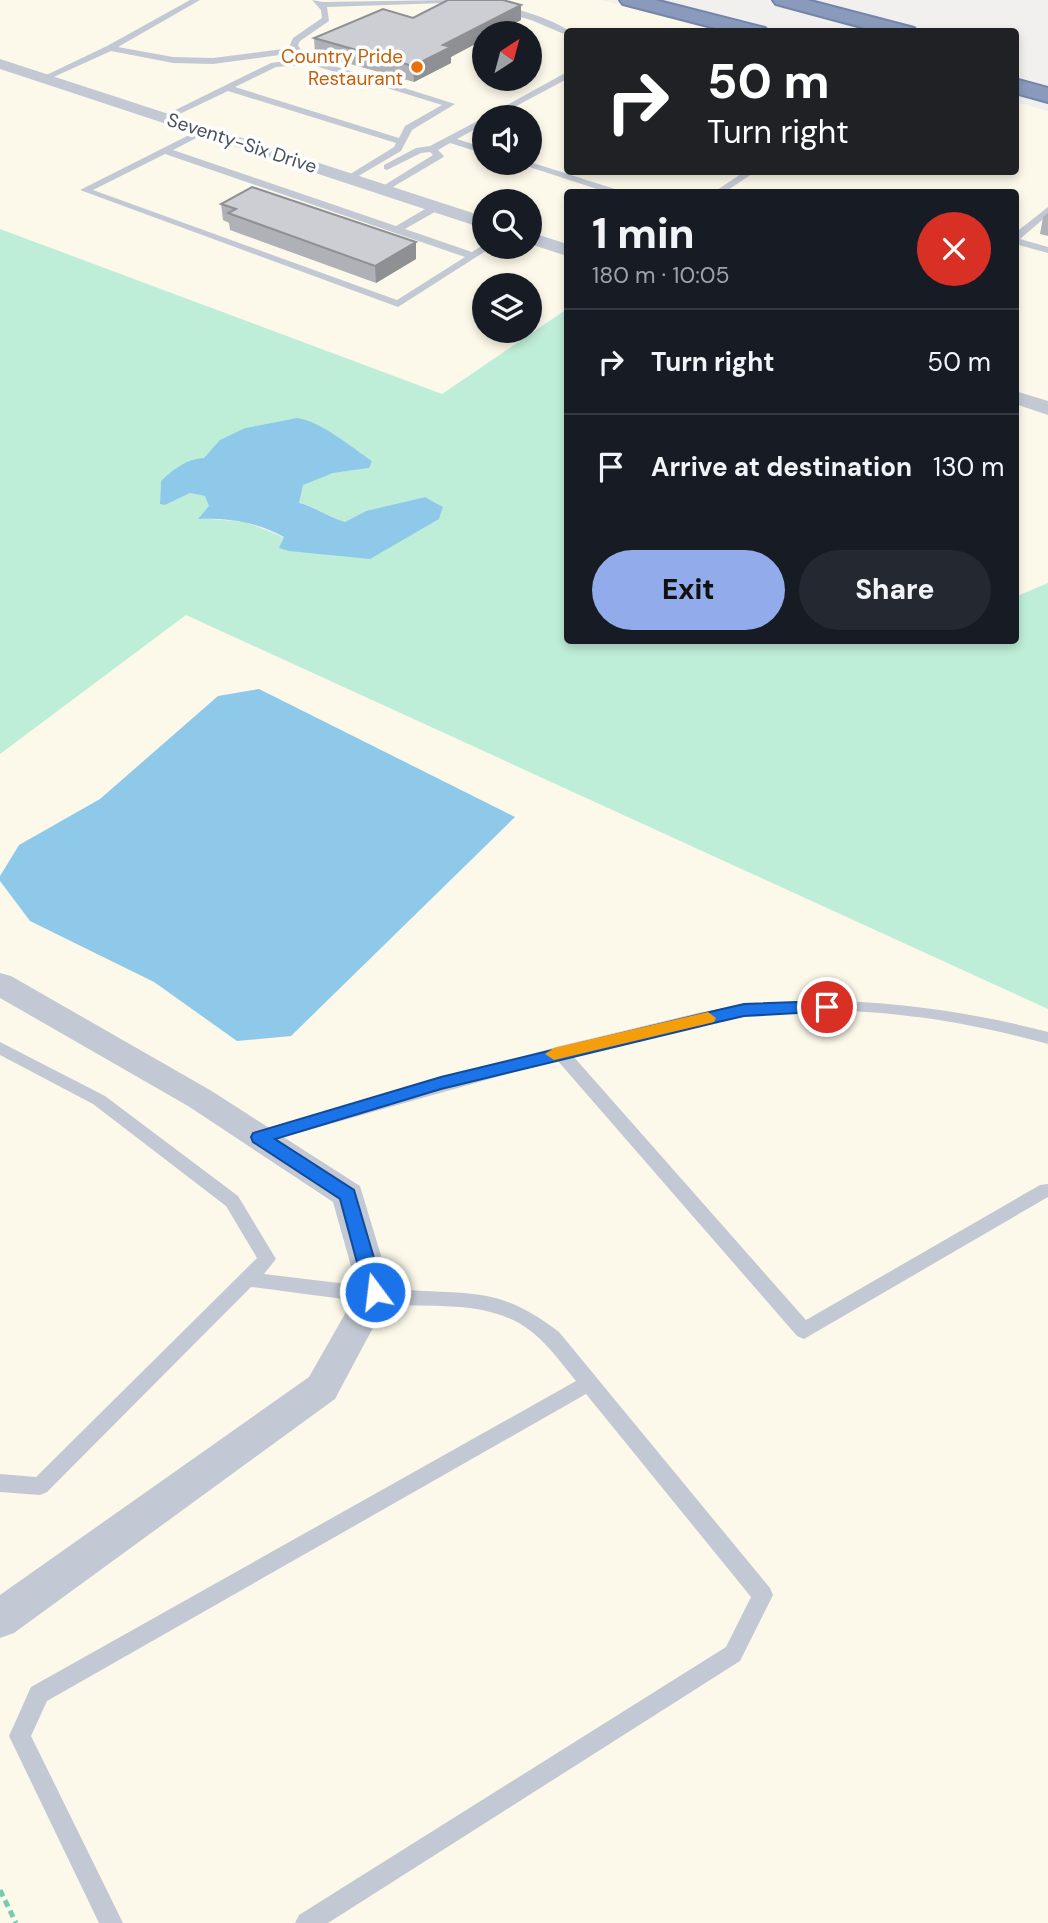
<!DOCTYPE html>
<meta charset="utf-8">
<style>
:root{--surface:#171b24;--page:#242831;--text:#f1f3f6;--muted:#9ea1a6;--line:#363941;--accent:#92aceb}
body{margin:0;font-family:"DM Sans",sans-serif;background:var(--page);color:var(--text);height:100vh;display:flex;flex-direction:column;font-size:26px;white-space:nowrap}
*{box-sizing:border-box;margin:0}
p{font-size:23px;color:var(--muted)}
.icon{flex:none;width:38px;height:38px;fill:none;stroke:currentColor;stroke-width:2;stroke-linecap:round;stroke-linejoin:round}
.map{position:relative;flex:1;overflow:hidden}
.details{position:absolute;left:564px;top:189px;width:455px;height:455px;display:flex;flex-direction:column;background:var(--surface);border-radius:7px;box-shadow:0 4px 10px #0003}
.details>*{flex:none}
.hud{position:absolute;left:564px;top:28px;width:455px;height:147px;border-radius:7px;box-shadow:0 4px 10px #0003;background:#202124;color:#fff;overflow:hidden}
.needle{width:46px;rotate:36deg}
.fabs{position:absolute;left:472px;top:21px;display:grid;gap:14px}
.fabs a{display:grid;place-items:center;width:70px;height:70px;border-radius:50%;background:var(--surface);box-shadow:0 4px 10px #0003;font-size:35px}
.pin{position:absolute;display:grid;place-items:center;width:60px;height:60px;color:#fff;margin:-30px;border:4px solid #fff;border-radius:50%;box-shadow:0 2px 7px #0007}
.me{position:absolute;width:77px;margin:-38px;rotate:345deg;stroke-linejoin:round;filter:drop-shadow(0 0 5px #0008)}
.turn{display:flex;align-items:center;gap:24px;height:147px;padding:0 28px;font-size:32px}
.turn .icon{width:91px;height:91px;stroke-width:2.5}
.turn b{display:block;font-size:49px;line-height:60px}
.round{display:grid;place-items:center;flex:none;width:74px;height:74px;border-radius:37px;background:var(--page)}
.headline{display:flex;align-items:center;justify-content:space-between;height:119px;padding:0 28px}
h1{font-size:42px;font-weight:800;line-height:52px}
.action{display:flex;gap:14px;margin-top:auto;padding:14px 28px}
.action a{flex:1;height:80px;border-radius:42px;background:var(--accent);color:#111;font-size:28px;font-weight:800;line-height:80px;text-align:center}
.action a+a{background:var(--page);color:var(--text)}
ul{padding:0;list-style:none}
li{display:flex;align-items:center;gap:21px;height:105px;padding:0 28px;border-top:2px solid var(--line)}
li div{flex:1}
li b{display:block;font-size:26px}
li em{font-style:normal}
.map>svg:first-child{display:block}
.commercial{fill:#fcf9ea;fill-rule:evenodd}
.green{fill:#bfeed8;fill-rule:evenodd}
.water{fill:#8ec9ea}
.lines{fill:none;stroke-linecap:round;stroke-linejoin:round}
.motorway-casing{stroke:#7485a8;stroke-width:4}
.path{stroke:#78cbaf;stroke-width:5;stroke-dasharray:7 4.5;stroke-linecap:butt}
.service{fill:#c3c9d4;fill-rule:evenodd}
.minor{fill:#c3c9d4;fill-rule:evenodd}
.motorway{fill:#899abd;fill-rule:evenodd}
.wall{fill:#afb1b6}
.shaded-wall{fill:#8f9094}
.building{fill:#ccced4;stroke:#8f9094;stroke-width:2}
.route{fill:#1a73e8;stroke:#114b97;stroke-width:2}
.slow{fill:#f59e0b}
.food-dot{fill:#e8710a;stroke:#fff;stroke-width:2.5}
.labels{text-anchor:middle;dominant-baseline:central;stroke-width:7;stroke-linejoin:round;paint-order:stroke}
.far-food-label{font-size:19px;fill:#c56008;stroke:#fff;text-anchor:end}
.far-street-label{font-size:19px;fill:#48505c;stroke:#fff}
</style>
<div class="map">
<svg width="1048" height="1923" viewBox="0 0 1048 1923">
<rect width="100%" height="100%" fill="#f2f0ef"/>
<path class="commercial" d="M 0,0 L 601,0 L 731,31 L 567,32 L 567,172 L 1015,172 L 1015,102 L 1048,111 L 1048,583 L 1015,597 L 1015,192 L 567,192 L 567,441 L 0,229 ZM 485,33 L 530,33 L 530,79 L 485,79 ZM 485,117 L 530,117 L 530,163 L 485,163 ZM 485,201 L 530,201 L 530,247 L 485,247 ZM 485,285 L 530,285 L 530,331 L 485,331 Z
M 186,615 L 1048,1009 L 1048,1923 L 0,1923 L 0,754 Z"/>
<path class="green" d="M 0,229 L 442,394 L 567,309 L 567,640 L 1015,640 L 1015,597 L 1048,583 L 1048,1009 L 186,615 L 0,754 ZM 297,418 C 319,420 353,448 372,461 L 369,468 L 333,473 L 302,485 L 299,503 C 316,506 328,517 345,522 L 366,511 L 425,497 L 443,507 L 439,519 L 413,533 L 285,538 L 246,522 L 199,518 L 210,506 L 205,496 L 190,493 L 165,505 L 160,503 L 161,481 L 204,458 L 217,446 L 245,428 Z"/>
<path class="water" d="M 297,418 C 319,420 353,448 372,461 L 369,468 L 333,473 L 303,485 L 299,503 C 316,507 328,517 345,522 L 366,511 L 425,497 L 443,507 L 439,519 L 370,559 L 289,551 L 279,548 L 284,537 C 258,522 228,518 198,519 L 209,506 L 205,496 L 190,493 L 165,505 L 160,504 L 161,481 C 174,469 186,459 204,458 L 220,440 L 245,428 Z
M 259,689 L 515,817 L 291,1036 L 237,1041 L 154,982 L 30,921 L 0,881 L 0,876 L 19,845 L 100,799 L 218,696 Z"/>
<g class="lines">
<defs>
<path id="motorway" d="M 620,0 L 655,0 L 765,28 L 768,32 L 731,32 L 623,4 Z
M 773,0 L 807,0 L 914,28 L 917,32 L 880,32 L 776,4 Z
M 1015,79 L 1048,88 L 1048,102 L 1015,93 Z"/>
</defs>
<use href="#motorway" class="motorway-casing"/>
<path class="path" d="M 0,1890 L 16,1923"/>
<path class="service" d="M 190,0 L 200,0 L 118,47 L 173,57 L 213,58 L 291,48 L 290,45 L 293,38 L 322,18 L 321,10 L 312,0 L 323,2 L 449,0 L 445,3 L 327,7 L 329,21 L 300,41 L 298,45 L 304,56 L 300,59 L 294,53 L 213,64 L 173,63 L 111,51 L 47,80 L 40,78 L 107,46 Z
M 458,0 C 490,0 544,14 571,32 L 564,34 L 531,20 Z
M 309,58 L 455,104 L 412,130 L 401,151 L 350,181 L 345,178 L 347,176 L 394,147 L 396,143 L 228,91 L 167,120 L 159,118 L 271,63 ZM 309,64 L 442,105 L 405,126 L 399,138 L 235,87 L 276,67 Z
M 567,72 L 567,79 L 496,117 L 485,117 Z
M 485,117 L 485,124 L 457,139 L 485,148 L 485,154 L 450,143 L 438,150 L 444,156 L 442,158 L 386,191 L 378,189 L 433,155 L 430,152 L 421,153 L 387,170 L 384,169 L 384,165 L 416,148 L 430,146 Z
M 205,127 L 210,130 L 208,132 L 173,150 L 396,226 L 432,205 L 440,205 L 440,209 L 405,229 L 472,252 L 483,245 L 492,247 L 398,307 L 80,190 ZM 165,154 L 465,257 L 397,300 L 93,190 Z
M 530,162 L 618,190 L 620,192 L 606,192 L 517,163 Z
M 744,172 L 755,172 L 725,192 L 714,192 Z
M 1048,207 L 1048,215 L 1020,239 L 1048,247 L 1048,253 L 1015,244 L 1015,233 Z
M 819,1000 C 897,1002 972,1012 1048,1032 L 1048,1044 C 946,1016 835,1000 729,1018 C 677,1027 625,1043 573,1056 L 806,1320 L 1040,1185 L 1048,1184 L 1048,1197 L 804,1339 L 797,1336 L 557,1060 L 259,1144 L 253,1142 L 250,1137 L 253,1132 L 560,1046 L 698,1013 L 745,1004 Z
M 0,1042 L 105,1096 L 238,1196 L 276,1259 L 264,1274 C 308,1279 353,1285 397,1289 C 470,1296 496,1284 559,1332 L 770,1588 L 773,1595 L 740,1661 L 328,1923 L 295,1923 L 299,1915 L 726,1647 L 751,1597 L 586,1394 L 47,1701 L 31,1736 L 123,1923 L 99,1923 L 9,1736 L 31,1687 L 576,1381 C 558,1359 541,1334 515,1321 C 478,1303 440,1307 400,1305 C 350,1301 300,1293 251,1287 L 47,1492 L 40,1495 L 0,1492 L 0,1474 L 36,1477 L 257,1258 L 226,1206 L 93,1104 L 0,1055 Z"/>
<path class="minor" d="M 0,59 L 485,217 L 485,229 L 0,69 Z
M 530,232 L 567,244 L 567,256 L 530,244 Z
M 1015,391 L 1048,401 L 1048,415 L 1015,404 Z
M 0,973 L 11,976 L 210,1090 L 360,1186 L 392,1292 L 335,1399 L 14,1633 L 0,1638 L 0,1595 L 309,1377 L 358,1291 L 333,1202 L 188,1106 L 0,998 Z"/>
<use href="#motorway" class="motorway"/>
</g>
<path class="wall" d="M 521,5 L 521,20 L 496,33 L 485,33 L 451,57 L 451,63 L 414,82 L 315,54 L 314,38 L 413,18 Z
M 221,204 L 416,242 L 416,259 L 376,283 L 230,230 L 229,223 L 223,220 Z
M 1048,213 L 1048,236 L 1040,234 L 1043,217 Z"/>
<path class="shaded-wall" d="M 521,5 L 521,20 L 496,33 L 485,33 L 485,39 L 451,57 L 451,63 L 414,82 L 413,66 L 443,45 Z
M 416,242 L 416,259 L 376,283 L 375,266 Z"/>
<path class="building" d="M 448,0 L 503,0 L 521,5 L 443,45 L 451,47 L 413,66 L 314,38 L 383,9 L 413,18 Z
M 252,187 L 416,242 L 375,266 L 228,213 L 236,209 L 221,204 Z"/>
<path class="route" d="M 827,1001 L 833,1003 L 835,1007 L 833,1011 L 744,1016 L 718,1022 L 441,1089 L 275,1139 L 354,1190 L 384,1292 L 381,1298 L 375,1300 L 368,1298 L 365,1292 L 340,1199 L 253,1142 L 251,1137 L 253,1133 L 441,1077 L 718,1010 L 744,1004 Z"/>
<path class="slow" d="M 708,1012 L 716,1018 L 714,1022 L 554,1060 L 545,1054 L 554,1048 Z"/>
<circle class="food-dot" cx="417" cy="67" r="7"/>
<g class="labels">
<g class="far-food-label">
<text x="403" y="56">Country Pride<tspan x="403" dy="22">Restaurant</tspan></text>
</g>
<g class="far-street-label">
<text transform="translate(242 143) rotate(18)">Seventy-Six Drive</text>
</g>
</g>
</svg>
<div class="fabs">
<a><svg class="needle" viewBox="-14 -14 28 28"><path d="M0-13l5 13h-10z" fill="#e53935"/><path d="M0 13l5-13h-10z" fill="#9ea1a6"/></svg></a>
<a><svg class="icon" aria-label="sound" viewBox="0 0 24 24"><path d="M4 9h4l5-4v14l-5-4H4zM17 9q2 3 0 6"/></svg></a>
<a><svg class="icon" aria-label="search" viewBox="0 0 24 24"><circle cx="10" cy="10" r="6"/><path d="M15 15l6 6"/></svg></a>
<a><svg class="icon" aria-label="layers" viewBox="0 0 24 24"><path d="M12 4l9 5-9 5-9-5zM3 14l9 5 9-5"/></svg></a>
</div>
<div class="pin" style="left:827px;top:1007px;background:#d93025"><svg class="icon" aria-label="arrive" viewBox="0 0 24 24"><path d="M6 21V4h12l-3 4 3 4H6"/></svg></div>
<svg class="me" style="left:375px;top:1292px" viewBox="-20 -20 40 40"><circle r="17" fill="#1a73e8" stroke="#fff" stroke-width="3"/><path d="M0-11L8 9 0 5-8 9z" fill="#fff"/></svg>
<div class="hud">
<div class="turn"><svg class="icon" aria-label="right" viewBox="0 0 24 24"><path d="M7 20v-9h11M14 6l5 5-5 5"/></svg><div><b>50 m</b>Turn right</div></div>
</div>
<section class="details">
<div class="headline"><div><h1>1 min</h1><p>180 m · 10:05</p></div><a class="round" style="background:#d93025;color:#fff"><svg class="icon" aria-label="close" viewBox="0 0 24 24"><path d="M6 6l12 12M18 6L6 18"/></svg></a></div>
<ul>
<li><svg class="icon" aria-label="right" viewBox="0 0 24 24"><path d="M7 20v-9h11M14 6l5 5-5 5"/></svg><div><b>Turn right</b></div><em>50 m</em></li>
<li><svg class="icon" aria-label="arrive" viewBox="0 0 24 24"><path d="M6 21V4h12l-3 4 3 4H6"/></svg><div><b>Arrive at destination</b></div><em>130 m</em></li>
</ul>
<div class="action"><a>Exit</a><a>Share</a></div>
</section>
</div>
